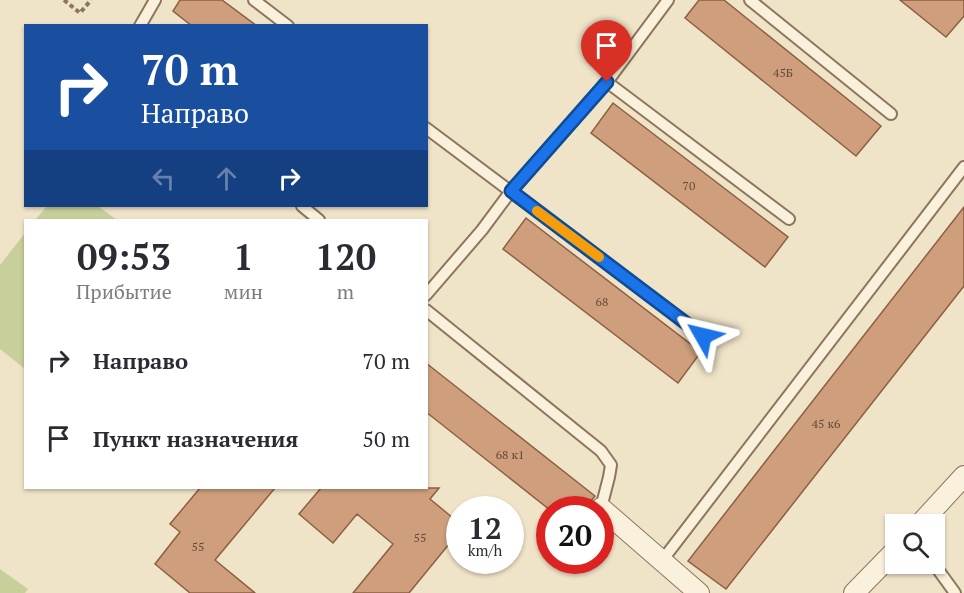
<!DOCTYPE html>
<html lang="ru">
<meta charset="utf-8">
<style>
:root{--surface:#fff;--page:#f2f2f3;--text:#2b2b33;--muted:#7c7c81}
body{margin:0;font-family:"PT Serif",serif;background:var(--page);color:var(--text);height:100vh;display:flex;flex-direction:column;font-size:22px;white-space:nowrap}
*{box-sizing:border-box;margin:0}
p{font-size:20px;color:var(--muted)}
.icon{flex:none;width:33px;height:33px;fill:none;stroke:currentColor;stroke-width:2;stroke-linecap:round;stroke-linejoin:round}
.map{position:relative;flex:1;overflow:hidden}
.drawer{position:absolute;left:24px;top:219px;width:404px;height:270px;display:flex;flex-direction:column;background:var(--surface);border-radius:0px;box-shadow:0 2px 4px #0004}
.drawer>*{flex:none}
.hud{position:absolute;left:24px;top:24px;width:404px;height:183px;border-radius:0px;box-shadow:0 2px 4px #0004;background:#1a4fa0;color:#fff;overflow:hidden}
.fabs{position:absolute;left:885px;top:514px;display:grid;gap:12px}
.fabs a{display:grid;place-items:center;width:60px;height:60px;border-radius:0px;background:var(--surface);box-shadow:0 2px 4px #0004;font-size:30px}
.speed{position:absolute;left:446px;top:496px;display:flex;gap:12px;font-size:30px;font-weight:700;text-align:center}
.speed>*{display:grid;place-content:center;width:78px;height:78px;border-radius:50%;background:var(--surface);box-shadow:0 2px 4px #0004;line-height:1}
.speed small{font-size:15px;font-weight:400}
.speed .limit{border:9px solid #d22;background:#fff;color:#111}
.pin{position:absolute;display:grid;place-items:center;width:51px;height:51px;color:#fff;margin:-62px -26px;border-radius:50% 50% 50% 0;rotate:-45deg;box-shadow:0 0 6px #0007}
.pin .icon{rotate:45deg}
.me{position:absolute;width:66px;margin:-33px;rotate:307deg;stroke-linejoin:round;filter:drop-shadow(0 0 4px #0008)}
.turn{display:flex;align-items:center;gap:21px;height:126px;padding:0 18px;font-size:27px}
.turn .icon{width:78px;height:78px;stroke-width:2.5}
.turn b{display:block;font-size:42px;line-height:51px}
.lanes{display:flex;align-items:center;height:57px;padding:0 18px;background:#0003;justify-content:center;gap:30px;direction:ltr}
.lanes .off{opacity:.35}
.eta{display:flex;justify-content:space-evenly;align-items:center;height:102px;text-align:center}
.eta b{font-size:36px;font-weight:700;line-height:42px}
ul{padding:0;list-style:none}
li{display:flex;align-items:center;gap:18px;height:78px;padding:0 18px}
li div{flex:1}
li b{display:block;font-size:22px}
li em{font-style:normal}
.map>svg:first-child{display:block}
.green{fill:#c9cf9b}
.building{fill:#cf9f7d;stroke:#8d5f41;stroke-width:1.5}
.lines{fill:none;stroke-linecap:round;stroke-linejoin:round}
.lane-casing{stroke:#8d765c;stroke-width:14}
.street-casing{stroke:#8d765c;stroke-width:22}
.path{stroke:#8d765c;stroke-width:4;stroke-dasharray:4.5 3;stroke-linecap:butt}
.lane{stroke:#faf1dc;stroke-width:10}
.street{stroke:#faf1dc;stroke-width:20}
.route-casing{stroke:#114b97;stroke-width:15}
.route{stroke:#1a73e8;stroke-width:10}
.slow{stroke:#f59e0b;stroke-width:10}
.labels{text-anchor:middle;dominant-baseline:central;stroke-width:4.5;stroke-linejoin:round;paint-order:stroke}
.number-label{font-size:12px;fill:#624a37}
</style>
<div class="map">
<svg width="964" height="593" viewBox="0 0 964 593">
<rect width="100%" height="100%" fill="#f0e4c8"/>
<path class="green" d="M 47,206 L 98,206 L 117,220 L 35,220 Z
M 25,233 L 25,369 L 0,349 L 0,265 Z
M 0,569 L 28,589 L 25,593 L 0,593 Z"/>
<path class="building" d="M 180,0 L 222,0 L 257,26 L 192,26 L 173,11 Z
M 699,0 L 724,0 L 881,126 L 856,156 L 685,18 Z
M 900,0 L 964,0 L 964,16 L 946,37 Z
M 613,103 L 788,237 L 765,267 L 591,133 Z
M 964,207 L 964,286 L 726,589 L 688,561 Z
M 526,218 L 701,352 L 678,383 L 503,249 Z
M 426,363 L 595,496 L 583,510 L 550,510 L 426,412 Z
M 200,488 L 275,488 L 215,560 L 255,593 L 190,593 L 155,564 L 180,532 L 170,524 Z
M 321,488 L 439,488 L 430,499 L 459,523 L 459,532 L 409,593 L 353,593 L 393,544 L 357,514 L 333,543 L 299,514 Z"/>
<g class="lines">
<defs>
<path id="lane" d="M 254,0 L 288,26
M 750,0 L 891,114
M 140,26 L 155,0
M 607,82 L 789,219
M 426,128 L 703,336
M 302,206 L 319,220
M 426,295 L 482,230 L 511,191 L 607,82 L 668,0
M 426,310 L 601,451 L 611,465 L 609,477 L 601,508
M 661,562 L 964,167
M 934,564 L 955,593"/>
<path id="street" d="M 601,508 L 699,593
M 919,525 L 964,476
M 854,593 L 896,550"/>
</defs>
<use href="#lane" class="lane-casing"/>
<use href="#street" class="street-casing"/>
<path class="path" d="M 64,0 L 80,13 L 91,0"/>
<use href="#lane" class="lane"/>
<use href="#street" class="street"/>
</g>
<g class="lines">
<defs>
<path id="route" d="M 607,82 L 511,191 L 703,336"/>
</defs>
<use href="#route" class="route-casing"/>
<use href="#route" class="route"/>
<path class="slow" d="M 537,211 L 599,257"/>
</g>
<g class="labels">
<g class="number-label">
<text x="783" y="72">45Б</text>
<text x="689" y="185">70</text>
<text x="602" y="301">68</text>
<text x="826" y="423">45 к6</text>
<text x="510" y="454">68 к1</text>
<text x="420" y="537">55</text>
<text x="198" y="546">55</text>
</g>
</g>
</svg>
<div class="fabs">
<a><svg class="icon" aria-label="search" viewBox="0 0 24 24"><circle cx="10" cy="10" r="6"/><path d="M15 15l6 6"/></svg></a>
</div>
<div class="speed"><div>12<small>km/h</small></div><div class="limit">20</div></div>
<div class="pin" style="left:607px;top:82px;background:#d93025"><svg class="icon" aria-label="arrive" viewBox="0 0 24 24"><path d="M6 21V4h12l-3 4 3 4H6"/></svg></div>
<svg class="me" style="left:703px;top:336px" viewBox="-20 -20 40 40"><path d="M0-17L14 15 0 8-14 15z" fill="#1a73e8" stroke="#fff" stroke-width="4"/></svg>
<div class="hud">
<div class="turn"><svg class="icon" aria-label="right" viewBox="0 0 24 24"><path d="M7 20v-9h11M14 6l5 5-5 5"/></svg><div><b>70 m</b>Направо</div></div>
<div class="lanes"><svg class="icon off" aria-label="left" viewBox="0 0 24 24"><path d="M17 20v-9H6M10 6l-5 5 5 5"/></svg><svg class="icon off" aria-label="ahead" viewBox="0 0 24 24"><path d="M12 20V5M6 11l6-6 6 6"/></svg><svg class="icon" aria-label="right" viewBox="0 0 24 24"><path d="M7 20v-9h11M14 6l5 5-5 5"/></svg></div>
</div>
<section class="drawer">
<div class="eta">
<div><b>09:53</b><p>Прибытие</p></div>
<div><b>1</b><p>мин</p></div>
<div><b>120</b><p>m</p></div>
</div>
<ul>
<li><svg class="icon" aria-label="right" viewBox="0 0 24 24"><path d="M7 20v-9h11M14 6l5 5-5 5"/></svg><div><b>Направо</b></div><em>70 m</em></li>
<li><svg class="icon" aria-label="arrive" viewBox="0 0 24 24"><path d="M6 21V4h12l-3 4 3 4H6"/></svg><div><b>Пункт назначения</b></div><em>50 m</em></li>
</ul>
</section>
</div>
